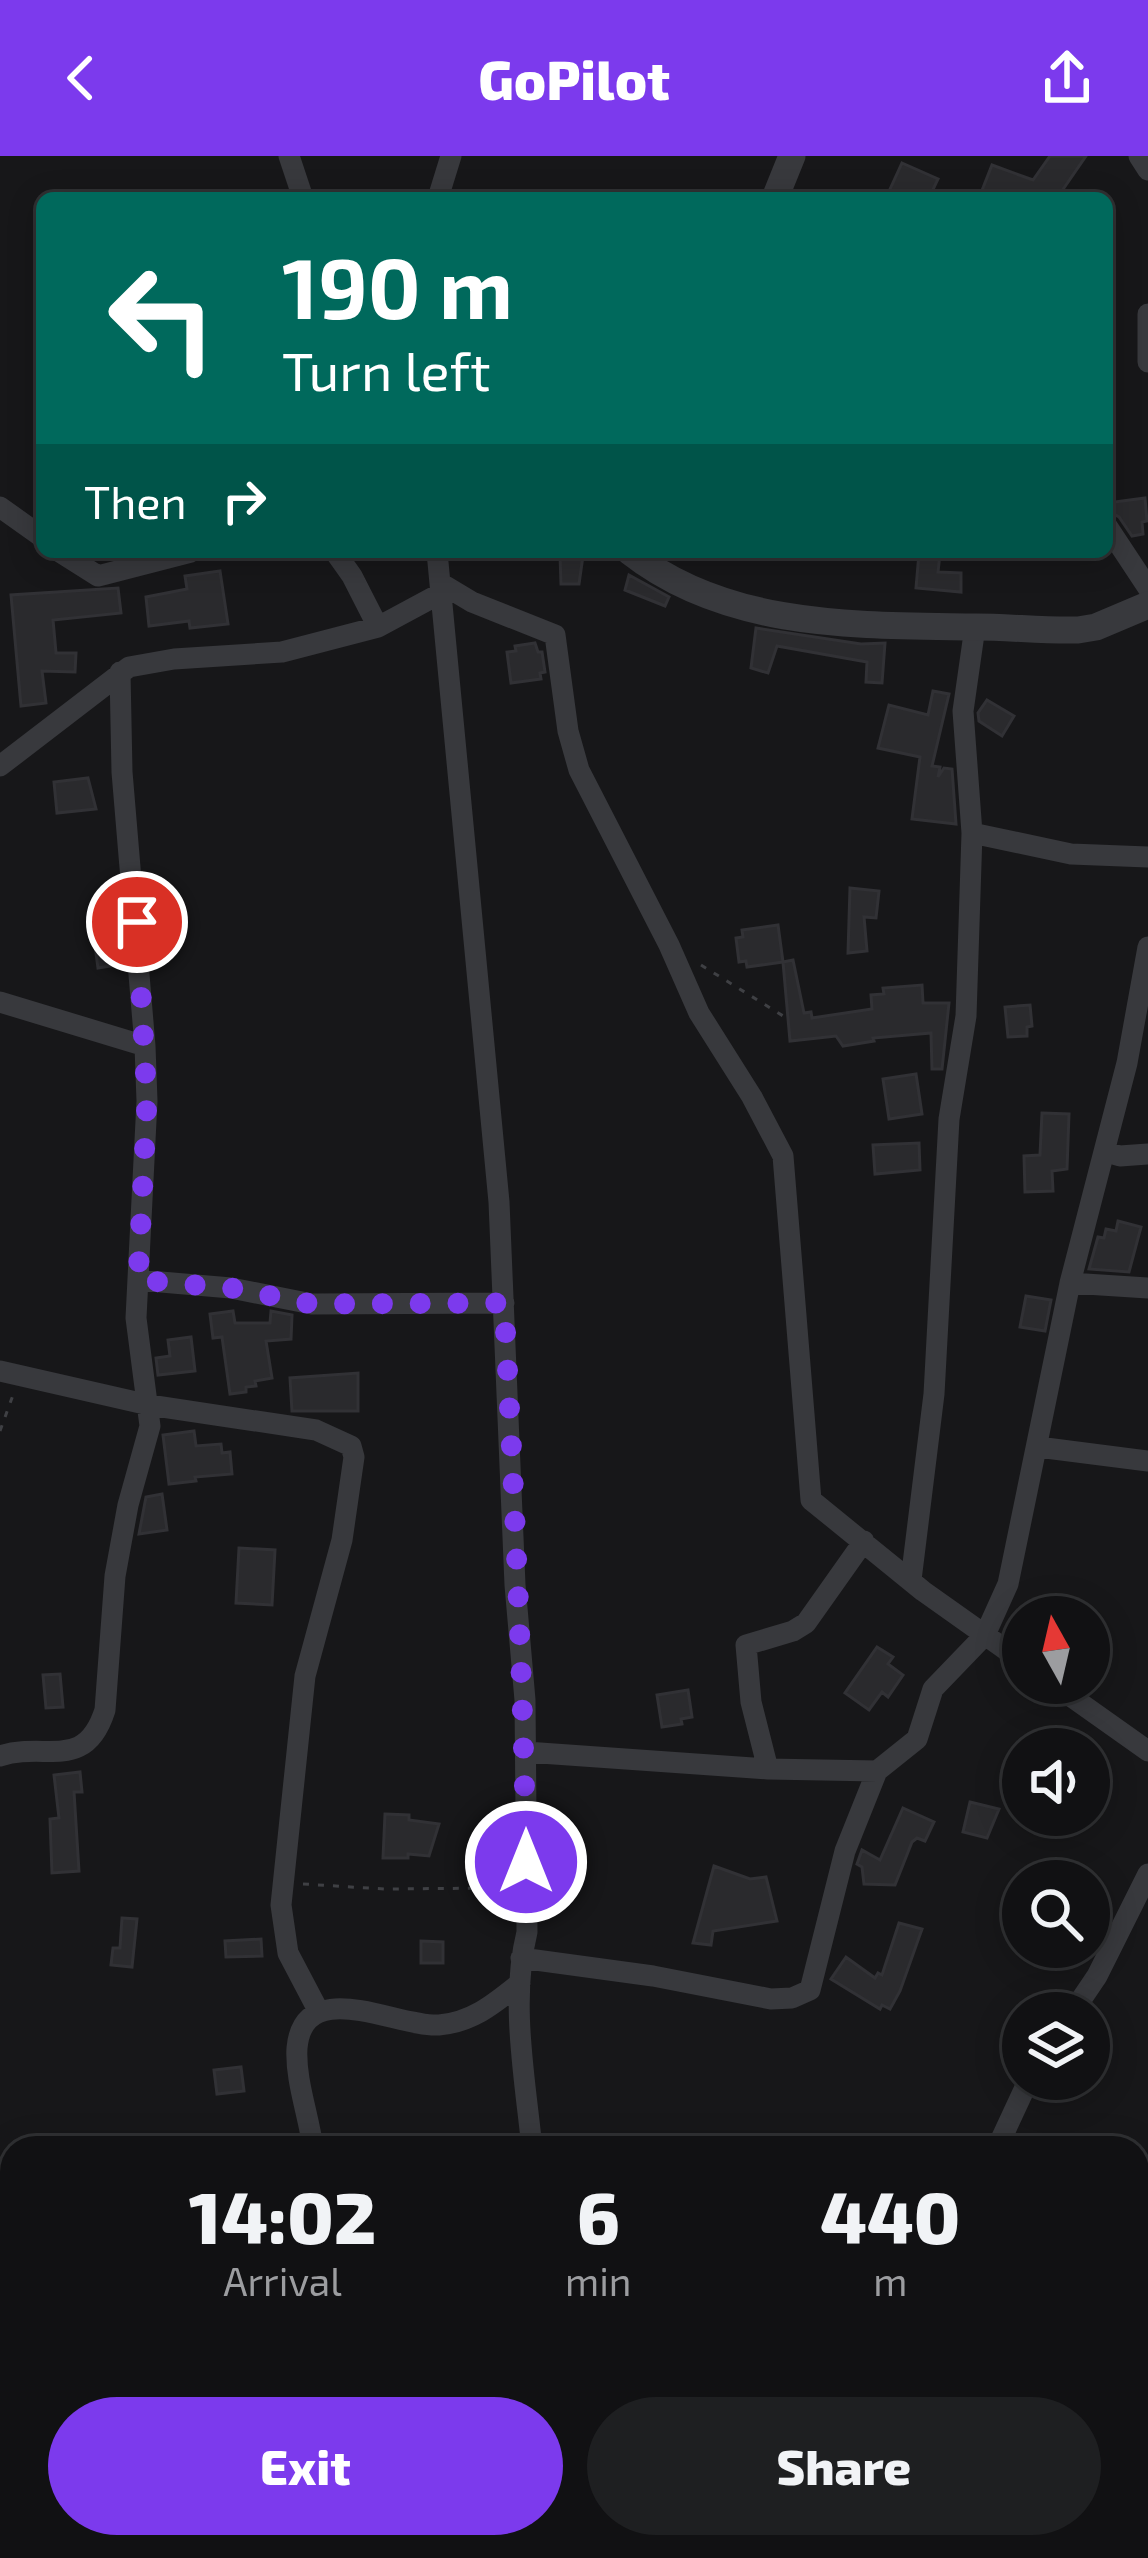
<!DOCTYPE html>
<style>
:root{--surface:#111113;--page:#1e1f21;--text:#f1f3f6;--muted:#9c9da0;--line:#303133;--accent:#7c3aed}
body{margin:0;font-family:"Exo 2",sans-serif;background:var(--page);color:var(--text);height:100vh;display:flex;flex-direction:column;font-size:45px;white-space:nowrap}
*{box-sizing:border-box;margin:0}
p{font-size:39px;color:var(--muted)}
.icon{flex:none;width:66px;height:66px;fill:none;stroke:currentColor;stroke-width:2;stroke-linecap:round;stroke-linejoin:round}
.map{position:relative;flex:1;overflow:hidden}
.side{position:absolute;left:0px;top:1980px;width:1149px;height:423px;display:flex;flex-direction:column;background:var(--surface);border-radius:36px 36px 0 0;box-shadow:0 6px 30px #0003,0 0 0 3px var(--line)}
.side>*{flex:none}
.banner{position:absolute;left:36px;top:36px;width:1077px;height:366px;border-radius:18px;box-shadow:0 6px 30px #0003,0 0 0 3px var(--line);background:#00695c;color:#fff;overflow:hidden}
.needle{width:78px;rotate:352deg}
.fabs{position:absolute;left:1002px;top:1440px;display:grid;gap:24px}
.fabs a{display:grid;place-items:center;width:108px;height:108px;border-radius:50%;background:var(--surface);box-shadow:0 6px 30px #0003,0 0 0 3px var(--line);font-size:60px}
.pin{position:absolute;display:grid;place-items:center;width:102px;height:102px;color:#fff;margin:-51px;border:6px solid #fff;border-radius:50%;box-shadow:0 3px 12px #0007}
.me{position:absolute;width:132px;margin:-66px;rotate:0deg;stroke-linejoin:round;filter:drop-shadow(0 0 9px #0008)}
.turn{display:flex;align-items:center;gap:42px;height:252px;padding:0 48px;font-size:54px}
.turn .icon{width:156px;height:156px;stroke-width:2.5}
.turn b{display:block;font-size:84px;line-height:102px}
.then{display:flex;align-items:center;height:114px;padding:0 48px;background:#0003;gap:24px;font-size:45px}
.eta{display:flex;justify-content:space-evenly;align-items:center;height:204px;text-align:center}
.eta b{font-size:72px;font-weight:800;line-height:84px}
.action{display:flex;gap:24px;margin-top:auto;padding:24px 48px}
.action a{flex:1;height:138px;border-radius:72px;background:var(--accent);color:#fff;font-size:48px;font-weight:800;line-height:138px;text-align:center}
.action a+a{background:var(--page);color:var(--text)}
header{display:flex;justify-content:space-between;align-items:center;height:156px;padding:0 48px;background:var(--accent);color:#fff;font-size:54px;font-weight:800}
.map>svg:first-child{display:block}
.building{fill:#2a2a2d;stroke:#313135;stroke-width:3}
.lines{fill:none;stroke-linecap:round;stroke-linejoin:round}
.path{stroke:#3f4044;stroke-width:3;stroke-dasharray:6 9;stroke-linecap:butt}
.minor{stroke:#38393d;stroke-width:21}
.tertiary{stroke:#38393d;stroke-width:27}
.route{stroke:#7c3aed;stroke-width:21;stroke-dasharray:0 37.8}
</style>
<header><svg class="icon" aria-label="back" viewBox="0 0 24 24"><path d="M15 5l-7 7 7 7"/></svg>GoPilot<svg class="icon" aria-label="share" viewBox="0 0 24 24"><path d="M12 15V3M7 8l5-5 5 5M5 13v7h14v-7"/></svg></header>
<div class="map">
<svg width="1148" height="2402" viewBox="0 0 1148 2402">
<rect width="100%" height="100%" fill="#171719"/>
<path class="building" d="M 1050,0 L 1086,0 L 1057,42 L 979,42 L 992,9 L 1033,24 Z
M 902,7 L 938,23 L 929,42 L 886,42 Z
M 1145,342 L 1147,365 L 1142,366 L 1143,378 L 1132,380 L 1119,361 L 1108,355 L 1107,347 Z
M 919,397 L 940,398 L 938,416 L 961,417 L 961,436 L 916,432 Z
M 560,399 L 583,400 L 579,428 L 561,428 Z
M 220,415 L 228,468 L 190,472 L 189,465 L 149,470 L 146,441 L 187,433 L 185,420 Z
M 629,419 L 669,441 L 665,450 L 625,434 Z
M 118,432 L 121,457 L 53,464 L 56,497 L 76,497 L 75,516 L 42,515 L 46,547 L 21,550 L 11,439 Z
M 756,472 L 861,488 L 885,487 L 882,527 L 866,526 L 867,506 L 777,490 L 768,517 L 751,512 Z
M 535,487 L 538,496 L 542,496 L 545,516 L 540,517 L 541,523 L 511,527 L 507,496 L 516,495 L 515,490 Z
M 933,535 L 949,538 L 932,610 L 940,611 L 938,621 L 944,612 L 952,613 L 956,668 L 912,663 L 920,601 L 878,592 L 889,549 L 928,559 Z
M 987,544 L 1014,560 L 1002,580 L 979,565 L 978,557 Z
M 88,622 L 96,653 L 57,657 L 54,626 Z
M 850,732 L 879,735 L 876,762 L 864,761 L 867,795 L 848,797 Z
M 778,769 L 783,806 L 793,804 L 804,857 L 811,856 L 812,862 L 872,853 L 871,839 L 884,838 L 883,832 L 922,829 L 923,847 L 949,847 L 942,913 L 932,913 L 931,877 L 873,882 L 874,885 L 843,890 L 836,880 L 790,885 L 783,806 L 747,811 L 746,805 L 739,806 L 736,782 L 743,781 L 742,774 Z
M 120,771 L 123,808 L 98,812 L 93,775 Z
M 1030,849 L 1032,870 L 1027,871 L 1027,880 L 1008,881 L 1005,851 Z
M 916,918 L 922,958 L 889,963 L 883,923 Z
M 1042,957 L 1069,958 L 1067,1013 L 1052,1015 L 1053,1035 L 1025,1036 L 1024,1000 L 1040,999 Z
M 919,987 L 920,1014 L 875,1018 L 873,989 Z
M 1118,1065 L 1141,1071 L 1129,1116 L 1089,1113 L 1098,1081 L 1104,1082 L 1106,1073 L 1116,1075 Z
M 1026,1140 L 1051,1144 L 1045,1175 L 1020,1171 Z
M 233,1155 L 235,1167 L 270,1167 L 271,1155 L 292,1159 L 291,1183 L 266,1185 L 272,1222 L 255,1225 L 256,1230 L 246,1231 L 246,1236 L 230,1238 L 222,1181 L 213,1182 L 210,1158 Z
M 191,1181 L 195,1215 L 158,1219 L 156,1202 L 170,1200 L 168,1184 Z
M 358,1217 L 358,1255 L 292,1255 L 290,1222 Z
M 194,1275 L 196,1290 L 221,1288 L 222,1297 L 230,1296 L 232,1318 L 195,1321 L 196,1325 L 169,1328 L 163,1279 Z
M 162,1338 L 167,1374 L 139,1378 L 146,1341 Z
M 239,1392 L 275,1394 L 272,1449 L 236,1447 Z
M 877,1491 L 893,1501 L 888,1508 L 903,1519 L 888,1541 L 882,1536 L 869,1554 L 845,1537 Z
M 60,1518 L 63,1551 L 46,1552 L 43,1519 Z
M 688,1534 L 692,1561 L 681,1563 L 682,1568 L 662,1571 L 657,1539 Z
M 80,1616 L 82,1636 L 74,1636 L 79,1715 L 52,1717 L 50,1663 L 59,1662 L 54,1619 Z
M 970,1646 L 999,1653 L 987,1682 L 963,1676 Z
M 903,1652 L 934,1666 L 925,1685 L 917,1682 L 912,1686 L 895,1729 L 864,1728 L 862,1711 L 857,1708 L 862,1694 L 880,1704 Z
M 385,1658 L 409,1659 L 409,1664 L 439,1668 L 429,1700 L 408,1698 L 408,1702 L 383,1702 Z
M 714,1710 L 750,1723 L 766,1721 L 777,1765 L 713,1775 L 711,1789 L 693,1787 Z
M 122,1762 L 137,1763 L 132,1811 L 111,1809 L 113,1792 L 120,1792 Z
M 899,1767 L 922,1773 L 900,1835 L 890,1853 L 882,1849 L 880,1853 L 831,1823 L 846,1801 L 875,1822 L 878,1817 L 882,1819 Z
M 261,1783 L 262,1800 L 226,1801 L 225,1785 Z
M 421,1785 L 443,1786 L 443,1807 L 421,1807 Z
M 241,1911 L 244,1935 L 217,1938 L 214,1914 Z"/>
<g class="lines">
<path class="path" d="M 701,809 L 788,863
M 0,1275 L 13,1239
M 303,1728 L 384,1733 L 503,1732"/>
<path class="minor" d="M 289,0 L 303,42
M 1139,0 L 1148,14
M 438,42 L 451,0
M 1148,158 L 1148,206
M 0,351 L 42,381
M 1107,370 L 1148,432
M 60,396 L 98,420 L 191,396
M 335,396 L 352,420 L 378,471
M 437,396 L 499,1046 L 515,1429 L 525,1544 L 527,1776 C 510,1845 525,1922 532,1992
M 442,428 L 472,446 L 555,479 L 568,575 L 579,614 L 669,789 L 699,857 L 752,941 L 783,1000 L 811,1344 L 923,1435 L 1023,1506
M 0,610 L 129,511 L 174,503 L 282,496 L 378,471 L 443,436
M 972,677 L 1071,698 L 1148,701
M 0,846 L 145,890
M 1106,996 L 1120,1000 L 1148,998
M 138,1124 L 231,1132 L 312,1148 L 504,1147
M 1070,1127 L 1148,1132
M 0,1215 L 149,1249 L 316,1274 L 351,1290 L 354,1301 L 342,1384 L 305,1520 L 281,1749 L 288,1797 L 319,1856
M 1038,1291 L 1148,1305
M 911,1424 L 934,1238 L 949,963 L 966,860 L 972,677 L 963,555 L 975,471
M 1052,1527 L 1148,1595
M 526,1596 L 768,1613 L 877,1615
M 0,1600 C 45,1585 85,1617 105,1554 L 115,1420 L 128,1349 L 150,1270 L 136,1162 L 147,945 L 145,890 L 122,616 L 120,516
M 768,1613 L 751,1546 L 746,1489 L 793,1475 L 806,1467 L 864,1385
M 521,1802 L 653,1820 L 771,1843 L 792,1842 L 810,1834 L 845,1695 L 877,1615 L 917,1583 L 933,1533 L 985,1479 L 1008,1428 L 1070,1127 L 1127,907 L 1148,791
M 1072,1857 L 1097,1820 L 1148,1718
M 313,1992 C 309,1960 295,1924 297,1892 C 304,1818 398,1872 439,1869 C 473,1866 495,1847 520,1827
M 997,1992 L 1029,1923
M 1137,2362 L 1148,2362
M 574,2391 L 575,2402
M 213,2402 L 217,2391"/>
<path class="tertiary" d="M 775,42 L 792,0
M 630,396 C 728,473 858,469 976,471 C 1010,471 1044,475 1078,474 L 1096,471 L 1148,449"/>
</g>
<g class="lines">
<path class="route" d="M 137,766 L 147,945 L 138,1124 L 231,1132 L 312,1148 L 504,1147 C 514,1333 523,1520 526,1706"/>
</g>
</svg>
<div class="fabs">
<a><svg class="needle" viewBox="-14 -14 28 28"><path d="M0-13l5 13h-10z" fill="#e53935"/><path d="M0 13l5-13h-10z" fill="#9c9da0"/></svg></a>
<a><svg class="icon" aria-label="sound" viewBox="0 0 24 24"><path d="M4 9h4l5-4v14l-5-4H4zM17 9q2 3 0 6"/></svg></a>
<a><svg class="icon" aria-label="search" viewBox="0 0 24 24"><circle cx="10" cy="10" r="6"/><path d="M15 15l6 6"/></svg></a>
<a><svg class="icon" aria-label="layers" viewBox="0 0 24 24"><path d="M12 4l9 5-9 5-9-5zM3 14l9 5 9-5"/></svg></a>
</div>
<div class="pin" style="left:137px;top:766px;background:#d93025"><svg class="icon" aria-label="arrive" viewBox="0 0 24 24"><path d="M6 21V4h12l-3 4 3 4H6"/></svg></div>
<svg class="me" style="left:526px;top:1706px" viewBox="-20 -20 40 40"><circle r="17" fill="#7c3aed" stroke="#fff" stroke-width="3"/><path d="M0-11L8 9 0 5-8 9z" fill="#fff"/></svg>
<div class="banner">
<div class="turn"><svg class="icon" aria-label="left" viewBox="0 0 24 24"><path d="M17 20v-9H6M10 6l-5 5 5 5"/></svg><div><b>190 m</b>Turn left</div></div>
<div class="then">Then<svg class="icon" aria-label="right" viewBox="0 0 24 24"><path d="M7 20v-9h11M14 6l5 5-5 5"/></svg></div>
</div>
<section class="side">
<div class="eta">
<div><b>14:02</b><p>Arrival</p></div>
<div><b>6</b><p>min</p></div>
<div><b>440</b><p>m</p></div>
</div>
<div class="action"><a>Exit</a><a>Share</a></div>
</section>
</div>
